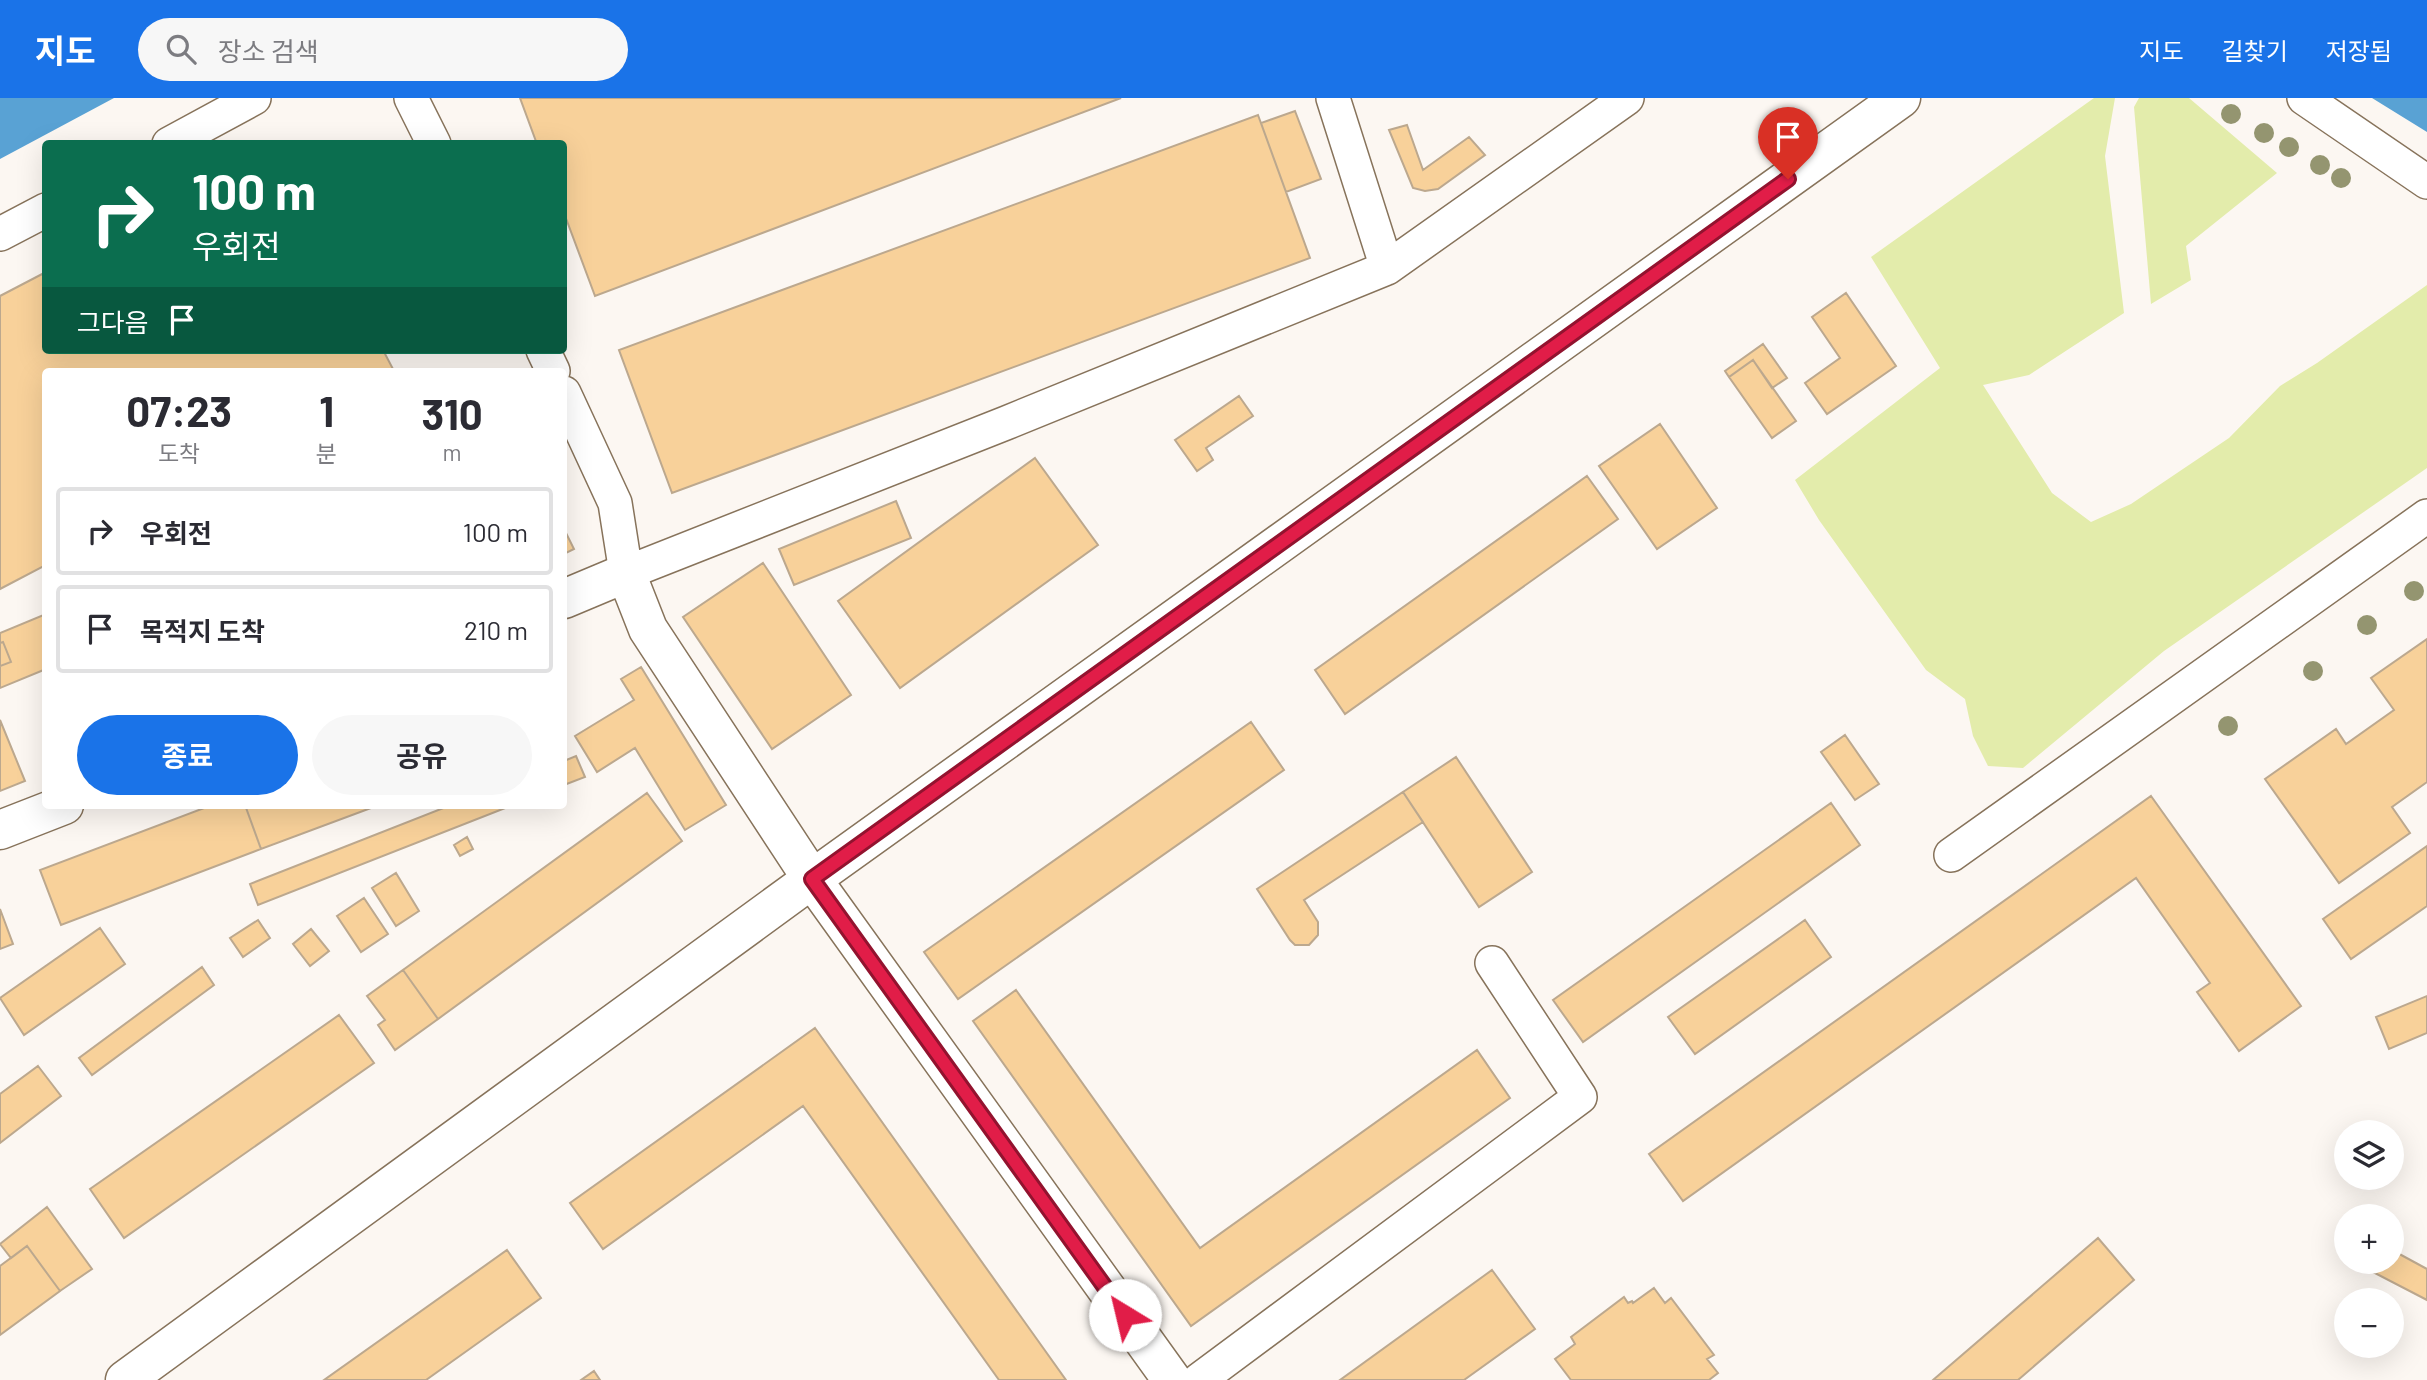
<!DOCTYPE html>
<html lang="ko">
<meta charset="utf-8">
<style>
:root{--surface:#fff;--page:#f7f7f7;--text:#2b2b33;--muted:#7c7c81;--line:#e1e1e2;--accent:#1a73e8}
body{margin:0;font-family:Barlow,"Noto Sans KR",sans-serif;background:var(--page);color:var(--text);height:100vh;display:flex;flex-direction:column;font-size:26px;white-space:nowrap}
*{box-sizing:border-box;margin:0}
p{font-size:23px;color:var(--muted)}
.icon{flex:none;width:38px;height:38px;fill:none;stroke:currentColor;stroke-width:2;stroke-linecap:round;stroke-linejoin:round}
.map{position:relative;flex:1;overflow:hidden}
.sheet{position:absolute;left:42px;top:270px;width:525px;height:441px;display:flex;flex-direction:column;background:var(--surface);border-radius:7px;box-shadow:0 7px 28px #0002}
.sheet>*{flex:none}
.top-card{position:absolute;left:42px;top:42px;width:525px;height:214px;border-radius:7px;box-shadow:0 7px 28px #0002;background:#0b6e4f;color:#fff;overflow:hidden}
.controls{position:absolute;left:2334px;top:1022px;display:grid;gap:14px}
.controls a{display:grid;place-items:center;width:70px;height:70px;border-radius:50%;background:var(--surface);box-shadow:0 7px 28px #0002;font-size:35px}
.pin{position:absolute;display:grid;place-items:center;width:60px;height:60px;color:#fff;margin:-72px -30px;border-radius:50% 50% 50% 0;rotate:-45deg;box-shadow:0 0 7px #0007}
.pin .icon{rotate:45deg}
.me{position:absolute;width:77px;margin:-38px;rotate:324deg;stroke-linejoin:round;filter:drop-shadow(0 0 5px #0008)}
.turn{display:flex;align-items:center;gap:24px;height:147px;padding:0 35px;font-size:32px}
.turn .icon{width:91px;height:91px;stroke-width:2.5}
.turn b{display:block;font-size:49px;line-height:60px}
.then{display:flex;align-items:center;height:66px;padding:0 35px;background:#0003;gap:14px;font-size:26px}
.eta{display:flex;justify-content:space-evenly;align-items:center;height:119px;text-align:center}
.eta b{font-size:42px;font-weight:700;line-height:49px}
.primary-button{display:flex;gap:14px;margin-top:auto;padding:14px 35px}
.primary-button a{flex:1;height:80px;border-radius:42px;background:var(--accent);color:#fff;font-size:28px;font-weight:700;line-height:80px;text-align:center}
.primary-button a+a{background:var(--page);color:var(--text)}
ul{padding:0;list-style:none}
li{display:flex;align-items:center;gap:21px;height:88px;margin:0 14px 10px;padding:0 21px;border:4px solid var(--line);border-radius:7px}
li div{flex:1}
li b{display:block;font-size:26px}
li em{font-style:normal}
header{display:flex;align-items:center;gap:42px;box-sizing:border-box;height:98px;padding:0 35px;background:var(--accent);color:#fff}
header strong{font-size:33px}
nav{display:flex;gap:38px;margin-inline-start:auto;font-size:24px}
.search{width:490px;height:63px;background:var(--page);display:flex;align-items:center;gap:18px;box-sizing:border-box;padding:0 24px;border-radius:38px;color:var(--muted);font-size:26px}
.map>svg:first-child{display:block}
.green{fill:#e3ecab}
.water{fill:#59a2d4}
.building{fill:#f8d19a;stroke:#bca88e;stroke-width:2}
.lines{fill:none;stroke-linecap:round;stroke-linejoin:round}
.street-casing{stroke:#87735b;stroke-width:36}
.secondary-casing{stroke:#87735b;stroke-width:41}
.street{stroke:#fff;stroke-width:33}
.secondary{stroke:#fff;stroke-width:38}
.tree{fill:#949570}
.route-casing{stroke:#92132f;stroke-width:18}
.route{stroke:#e11d48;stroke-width:12}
</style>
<header>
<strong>지도</strong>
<div class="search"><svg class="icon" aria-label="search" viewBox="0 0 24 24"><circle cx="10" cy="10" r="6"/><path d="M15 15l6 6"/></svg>장소 검색</div>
<nav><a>지도</a><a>길찾기</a><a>저장됨</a></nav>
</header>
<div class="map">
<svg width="2427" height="1282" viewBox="0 0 2427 1282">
<rect width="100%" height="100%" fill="#fcf7f2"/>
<path class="green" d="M 2094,0 L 2115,0 L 2105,58 L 2124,215 L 2029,277 L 1983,287 L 2052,395 L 2091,424 L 2131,406 L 2229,340 L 2280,288 L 2317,265 L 2427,187 L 2427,370 L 2164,553 L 2023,670 L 1988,668 L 1973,638 L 1965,601 L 1926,572 L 1819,422 L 1795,382 L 1940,270 L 1871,159 Z
M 2139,0 L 2189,0 L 2277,75 L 2186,148 L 2191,182 L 2151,206 L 2134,9 Z"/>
<path class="water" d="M 0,0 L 114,0 L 0,61 Z
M 2372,0 L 2427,0 L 2427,34 Z"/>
<path class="building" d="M 520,0 L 1121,0 L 595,198 L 564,115 L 564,46 L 537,46 Z
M 1295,13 L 1321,81 L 1286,94 L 1261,25 Z
M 1258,17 L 1310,160 L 672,395 L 619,252 Z
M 1407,27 L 1423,72 L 1469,39 L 1485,57 L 1438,91 L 1425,93 L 1413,90 L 1389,32 Z
M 46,174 L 46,252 L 383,252 L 394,273 L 46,273 L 46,467 L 0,491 L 0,198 Z
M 1846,195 L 1896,268 L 1827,316 L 1805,285 L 1840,260 L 1812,219 Z
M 1763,246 L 1787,280 L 1772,290 L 1753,262 L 1729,279 L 1725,273 Z
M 1753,262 L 1796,323 L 1772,340 L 1729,279 Z
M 1239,298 L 1253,318 L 1206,350 L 1213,362 L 1197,373 L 1175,342 Z
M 1660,326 L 1717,410 L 1657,451 L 1599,368 Z
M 1035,360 L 1098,447 L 900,590 L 838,503 Z
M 1587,378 L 1618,421 L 1345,616 L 1315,572 Z
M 896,403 L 911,440 L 794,487 L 779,451 Z
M 564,431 L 574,451 L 564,456 Z
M 763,465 L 851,597 L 772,651 L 683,519 Z
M 46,516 L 46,571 L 0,590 L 0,568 L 11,564 L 3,544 L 0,545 L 0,535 Z
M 2427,541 L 2427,684 L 2392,709 L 2410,735 L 2339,785 L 2265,681 L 2336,631 L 2346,646 L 2394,612 L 2371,580 Z
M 3,544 L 11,564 L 0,568 L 0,545 Z
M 641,569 L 726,707 L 685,732 L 635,650 L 597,674 L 575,638 L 634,602 L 621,581 Z
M 0,622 L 25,683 L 0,693 Z
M 1251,624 L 1284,672 L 958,901 L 924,854 Z
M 1845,637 L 1879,686 L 1855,702 L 1821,654 Z
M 576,658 L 585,679 L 564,687 L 564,663 Z
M 1456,659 L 1532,774 L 1479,809 L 1403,694 Z
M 1403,694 L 1423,724 L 1304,802 L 1318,824 L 1318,837 L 1309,847 L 1295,847 L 1290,842 L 1257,791 Z
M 647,695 L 682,743 L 438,921 L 403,872 Z
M 2151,698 L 2301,908 L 2239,953 L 2197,894 L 2210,885 L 2136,780 L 1683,1103 L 1649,1056 Z
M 1831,705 L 1860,747 L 1583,944 L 1553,902 Z
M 212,707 L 245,707 L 261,751 L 61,827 L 40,772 Z
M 245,707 L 379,707 L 261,751 Z
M 451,707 L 513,707 L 258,807 L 250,786 Z
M 467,739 L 473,751 L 460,758 L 454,747 Z
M 2427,748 L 2427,808 L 2351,861 L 2323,821 Z
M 396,775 L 419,813 L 396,828 L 372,790 Z
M 364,800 L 388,836 L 361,854 L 337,818 Z
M 0,811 L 13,846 L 0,851 Z
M 258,822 L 270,840 L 243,859 L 230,840 Z
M 1805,822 L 1831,859 L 1695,956 L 1668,919 Z
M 100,830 L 125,866 L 24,937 L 0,900 Z
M 311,831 L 329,853 L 310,868 L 293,846 Z
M 202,869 L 214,887 L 92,977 L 79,960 Z
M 403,872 L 438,921 L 395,952 L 378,927 L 385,922 L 367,898 Z
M 1016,892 L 1200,1150 L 1477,952 L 1510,1000 L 1191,1228 L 973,923 Z
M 2427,898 L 2427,935 L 2389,951 L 2376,919 Z
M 339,917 L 374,965 L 124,1140 L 90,1091 Z
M 815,930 L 1066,1282 L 999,1282 L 803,1008 L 603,1151 L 570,1105 Z
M 38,968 L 61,998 L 0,1045 L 0,996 Z
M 47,1109 L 92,1171 L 60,1193 L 27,1148 L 11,1160 L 0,1146 Z
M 2098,1140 L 2134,1182 L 2018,1282 L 1933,1282 Z
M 27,1148 L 60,1193 L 0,1237 L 0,1168 Z
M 507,1152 L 541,1200 L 426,1282 L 324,1282 Z
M 2392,1152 L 2427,1171 L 2427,1202 L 2371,1173 L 2376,1164 L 2392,1164 Z
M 1492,1172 L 1535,1231 L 1464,1282 L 1340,1282 Z
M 1654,1190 L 1665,1205 L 1671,1200 L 1714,1257 L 1707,1261 L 1718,1275 L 1709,1282 L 1571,1282 L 1555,1261 L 1575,1246 L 1571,1239 L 1624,1199 L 1628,1205 L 1632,1203 L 1633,1205 Z
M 594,1273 L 600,1282 L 581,1282 Z"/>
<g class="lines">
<defs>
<path id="street" d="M 411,0 L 434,46
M 1333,0 L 1387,170
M 2304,0 L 2427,84
M 169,46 L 254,0
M 0,136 L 46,112
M 543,252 L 553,273
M 564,295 L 615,405 L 626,475 L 1006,325 L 1387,170 L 1627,0
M 1951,757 L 2427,418
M 1199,1282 L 1580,999 L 1492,865"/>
<path id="secondary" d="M 564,501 L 626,475 L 648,531 L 812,781 L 1172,1282
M 0,732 L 64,707
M 125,1282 L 812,781 L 1901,0"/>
</defs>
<use href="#street" class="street-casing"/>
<use href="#secondary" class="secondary-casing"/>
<use href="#street" class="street"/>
<use href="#secondary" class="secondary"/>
</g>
<g class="tree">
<circle cx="2231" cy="16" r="10"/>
<circle cx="2264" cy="35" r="10"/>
<circle cx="2289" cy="49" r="10"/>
<circle cx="2320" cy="67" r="10"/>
<circle cx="2341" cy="80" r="10"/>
<circle cx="2414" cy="493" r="10"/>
<circle cx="2367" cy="527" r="10"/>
<circle cx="2313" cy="573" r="10"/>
<circle cx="2228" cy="628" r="10"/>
</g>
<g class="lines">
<defs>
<path id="route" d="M 1125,1217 L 812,781 L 1788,81"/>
</defs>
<use href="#route" class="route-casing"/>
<use href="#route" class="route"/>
</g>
</svg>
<div class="controls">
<a><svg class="icon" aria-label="layers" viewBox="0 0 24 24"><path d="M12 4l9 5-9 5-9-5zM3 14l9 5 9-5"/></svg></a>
<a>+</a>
<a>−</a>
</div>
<div class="pin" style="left:1788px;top:81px;background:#d93025"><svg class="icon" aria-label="arrive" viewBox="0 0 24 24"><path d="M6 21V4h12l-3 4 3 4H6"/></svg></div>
<svg class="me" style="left:1125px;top:1217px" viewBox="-20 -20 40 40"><circle r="19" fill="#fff"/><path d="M0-13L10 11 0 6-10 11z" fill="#e11d48"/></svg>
<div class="top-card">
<div class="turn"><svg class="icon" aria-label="right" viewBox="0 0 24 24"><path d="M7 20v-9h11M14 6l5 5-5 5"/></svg><div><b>100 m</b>우회전</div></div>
<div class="then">그다음<svg class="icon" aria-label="arrive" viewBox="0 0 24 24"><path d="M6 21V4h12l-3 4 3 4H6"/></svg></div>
</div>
<section class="sheet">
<div class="eta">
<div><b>07:23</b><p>도착</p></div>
<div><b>1</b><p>분</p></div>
<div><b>310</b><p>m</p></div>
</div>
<ul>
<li><svg class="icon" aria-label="right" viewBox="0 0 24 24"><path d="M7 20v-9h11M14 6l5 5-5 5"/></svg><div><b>우회전</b></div><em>100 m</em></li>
<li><svg class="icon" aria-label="arrive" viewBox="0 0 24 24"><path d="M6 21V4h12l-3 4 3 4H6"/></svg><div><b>목적지 도착</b></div><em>210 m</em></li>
</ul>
<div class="primary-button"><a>종료</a><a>공유</a></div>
</section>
</div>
